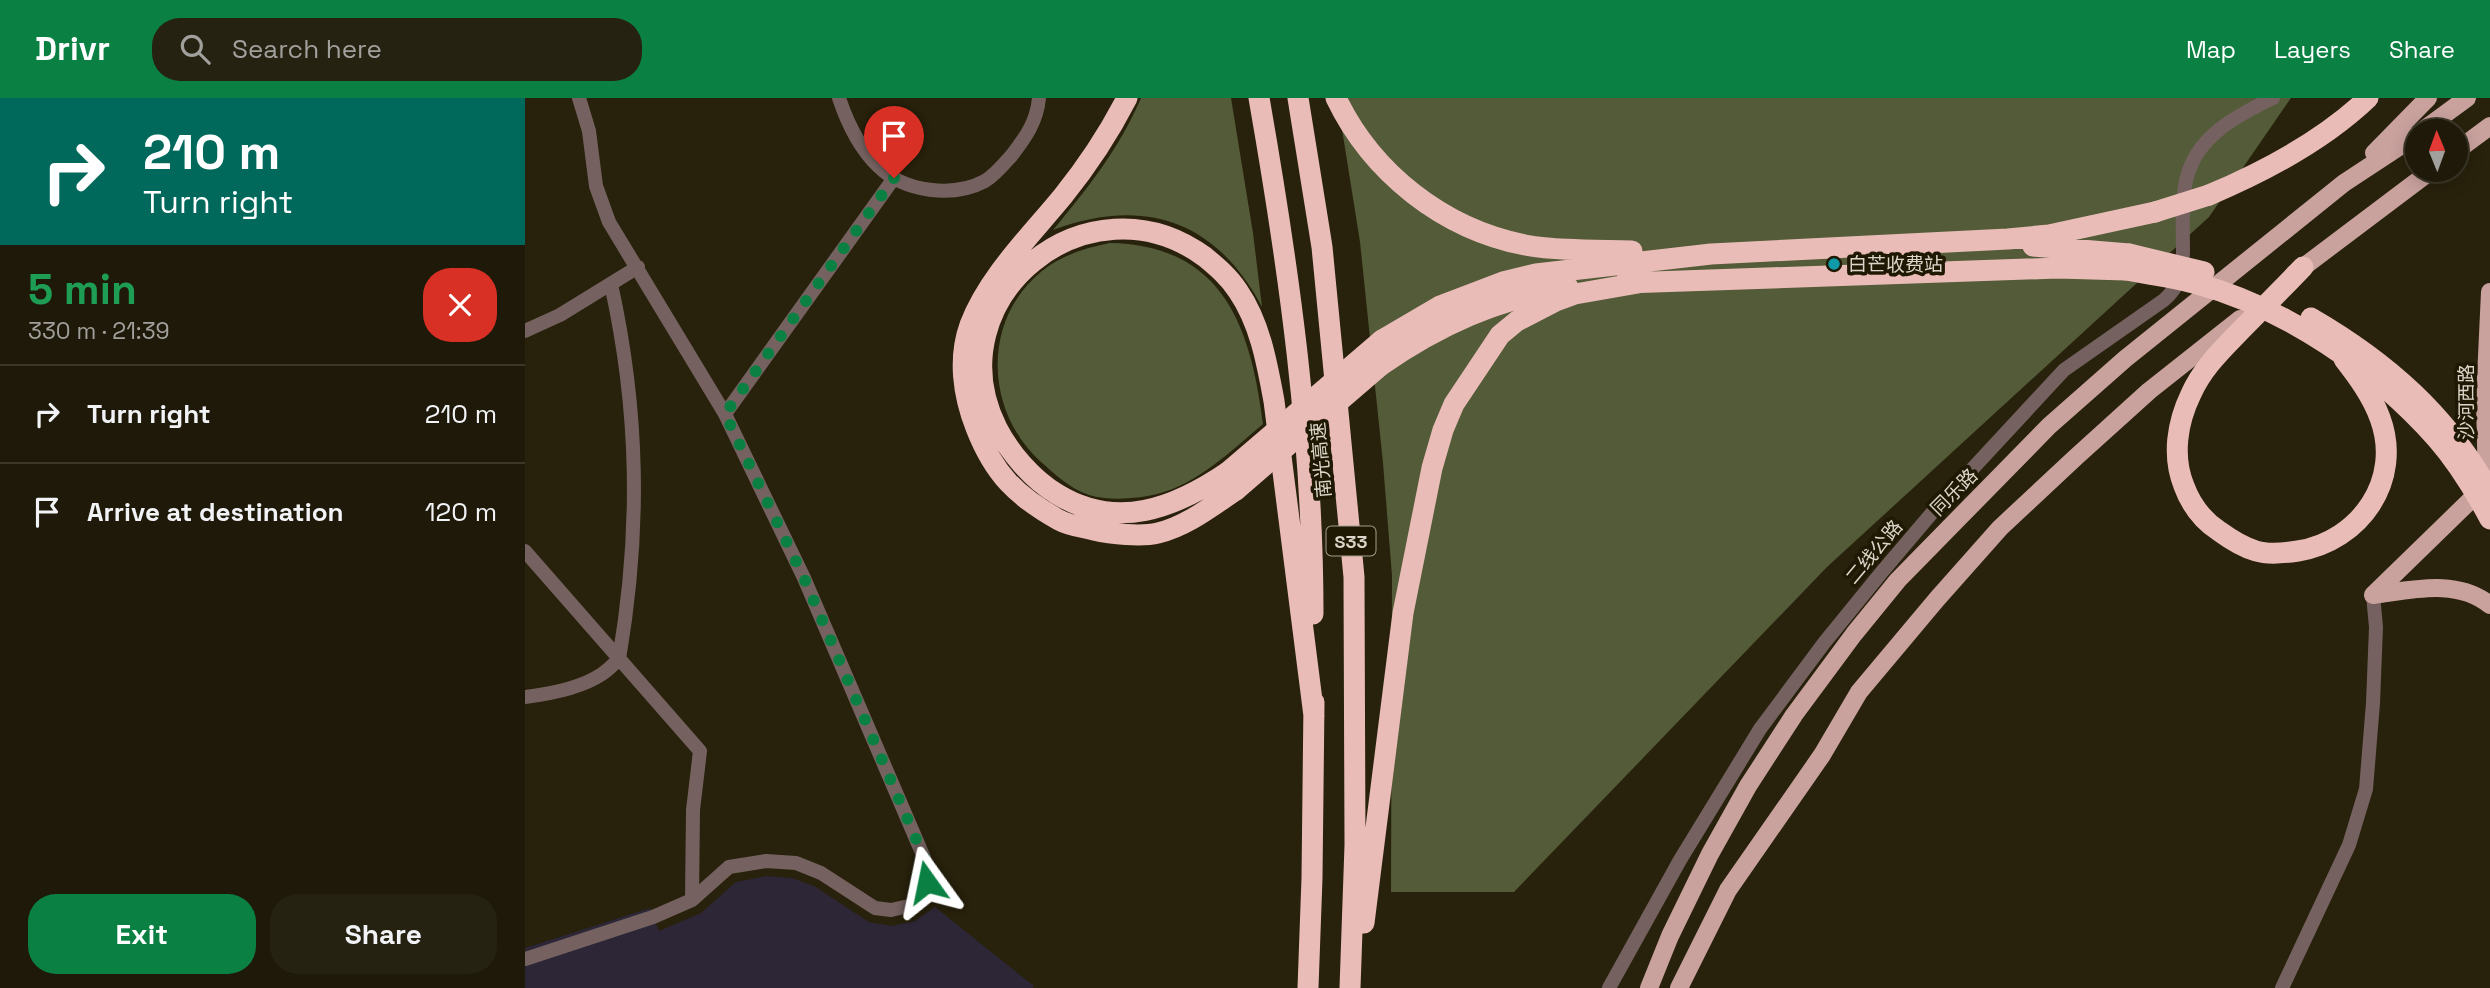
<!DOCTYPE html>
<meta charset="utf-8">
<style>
:root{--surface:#1e1908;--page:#262212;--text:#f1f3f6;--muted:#a1a09c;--line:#3c3829;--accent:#0b8043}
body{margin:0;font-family:"Space Grotesk","Noto Sans SC",sans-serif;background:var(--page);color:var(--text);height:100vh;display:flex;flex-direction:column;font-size:26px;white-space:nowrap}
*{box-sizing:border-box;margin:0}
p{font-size:23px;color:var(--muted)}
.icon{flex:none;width:38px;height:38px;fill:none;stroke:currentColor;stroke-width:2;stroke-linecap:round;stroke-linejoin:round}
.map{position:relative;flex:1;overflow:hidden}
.panel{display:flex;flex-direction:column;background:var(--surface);width:525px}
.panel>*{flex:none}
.top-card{background:#00695c;color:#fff;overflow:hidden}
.needle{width:46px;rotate:359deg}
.tools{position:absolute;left:1880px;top:21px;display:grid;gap:14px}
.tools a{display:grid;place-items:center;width:63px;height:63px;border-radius:50%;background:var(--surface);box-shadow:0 4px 18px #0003,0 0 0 2px var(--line);font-size:35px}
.pin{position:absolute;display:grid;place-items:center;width:60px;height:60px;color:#fff;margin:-72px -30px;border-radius:50% 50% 50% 0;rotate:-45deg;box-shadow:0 0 7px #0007}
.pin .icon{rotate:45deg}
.me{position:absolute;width:77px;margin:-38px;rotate:348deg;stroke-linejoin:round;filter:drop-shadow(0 0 5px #0008)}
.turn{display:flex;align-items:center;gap:24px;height:147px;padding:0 28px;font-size:32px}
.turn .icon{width:91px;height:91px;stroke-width:2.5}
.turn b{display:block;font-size:49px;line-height:60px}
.round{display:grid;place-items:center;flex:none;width:74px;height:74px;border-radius:28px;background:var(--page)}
.overview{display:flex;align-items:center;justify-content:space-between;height:119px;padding:0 28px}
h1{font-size:42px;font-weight:800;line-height:52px;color:#1e9e55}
.primary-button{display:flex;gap:14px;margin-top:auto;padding:14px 28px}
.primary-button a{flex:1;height:80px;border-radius:28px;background:var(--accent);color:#fff;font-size:28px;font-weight:800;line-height:80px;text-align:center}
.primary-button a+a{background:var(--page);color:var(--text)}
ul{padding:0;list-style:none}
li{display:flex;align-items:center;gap:21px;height:98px;padding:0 28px;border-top:2px solid var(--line)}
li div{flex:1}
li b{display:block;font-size:26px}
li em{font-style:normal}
header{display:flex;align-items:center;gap:42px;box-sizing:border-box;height:98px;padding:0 35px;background:var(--accent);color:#fff}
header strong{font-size:33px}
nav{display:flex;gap:38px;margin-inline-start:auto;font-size:24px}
.search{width:490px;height:63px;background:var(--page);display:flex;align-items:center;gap:18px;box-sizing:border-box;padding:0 24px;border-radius:28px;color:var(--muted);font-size:26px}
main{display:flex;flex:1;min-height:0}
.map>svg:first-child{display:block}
.industrial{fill:#2c2636}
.forest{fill:#535b38}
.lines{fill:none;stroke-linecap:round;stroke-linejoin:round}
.street{stroke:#756260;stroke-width:14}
.primary{stroke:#c9a29e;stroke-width:18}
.highway{stroke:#eabcb7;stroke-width:21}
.highway-bridge{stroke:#eabcb7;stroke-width:21}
.route{stroke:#0b8043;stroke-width:12;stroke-dasharray:0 21.6}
.culture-dot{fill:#0f9aa8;stroke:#1f1803;stroke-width:2.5}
.labels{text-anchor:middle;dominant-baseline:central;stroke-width:7;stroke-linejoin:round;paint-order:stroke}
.shield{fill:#1f1803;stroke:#a39d8e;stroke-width:2}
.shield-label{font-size:18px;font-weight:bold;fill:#dbd6c9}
.poi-label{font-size:19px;fill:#dbd6c9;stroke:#1f1803;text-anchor:start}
.street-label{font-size:19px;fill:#dbd6c9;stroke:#1f1803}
</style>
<header>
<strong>Drivr</strong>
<div class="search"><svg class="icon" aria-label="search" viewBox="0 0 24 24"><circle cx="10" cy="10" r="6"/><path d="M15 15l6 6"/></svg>Search here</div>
<nav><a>Map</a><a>Layers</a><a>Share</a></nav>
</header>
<main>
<section class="panel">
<div class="top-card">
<div class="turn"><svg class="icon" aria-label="right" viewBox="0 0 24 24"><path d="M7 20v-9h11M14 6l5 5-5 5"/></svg><div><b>210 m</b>Turn right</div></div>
</div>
<div class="overview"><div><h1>5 min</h1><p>330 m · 21:39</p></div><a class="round" style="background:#d93025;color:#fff"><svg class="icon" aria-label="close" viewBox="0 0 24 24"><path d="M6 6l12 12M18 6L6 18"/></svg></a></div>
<ul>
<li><svg class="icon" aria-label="right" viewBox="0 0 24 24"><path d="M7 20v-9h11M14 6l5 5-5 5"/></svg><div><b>Turn right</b></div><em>210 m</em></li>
<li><svg class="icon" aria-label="arrive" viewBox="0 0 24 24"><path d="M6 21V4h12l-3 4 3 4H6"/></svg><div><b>Arrive at destination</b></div><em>120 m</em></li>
</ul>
<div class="primary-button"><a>Exit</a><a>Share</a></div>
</section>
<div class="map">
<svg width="1965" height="890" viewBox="0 0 1965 890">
<rect width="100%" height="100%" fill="#28210b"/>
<path class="industrial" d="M 242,778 L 267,780 L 289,788 L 344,824 L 366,828 L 390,823 L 410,809 L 509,888 L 508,890 L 0,890 L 0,850 L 125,810 L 134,833 L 176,815 L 211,784 Z"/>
<path class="forest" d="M 616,0 L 706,0 L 728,135 L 737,209 C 691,122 619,98 528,132 C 563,90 594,51 616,0 Z
M 812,0 L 1766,0 L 1684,119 L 1302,469 L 989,794 L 866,794 L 867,478 L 858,365 L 835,144 Z
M 585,145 C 698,147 726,229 738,326 C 707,352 673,386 632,396 C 611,401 584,403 564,397 C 545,391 530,376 516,364 C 460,314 456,222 517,173 C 537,157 560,150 585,145 Z"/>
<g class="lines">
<path class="street" d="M 314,0 C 322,24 335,51 354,69 C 380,94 428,100 460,83 C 470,77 479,66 487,57 C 501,39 512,23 514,0
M 0,233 L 35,217 L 113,169
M 200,316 L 369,80
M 0,453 L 175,653 L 168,712 L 167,802
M 0,599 C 25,596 56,590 77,576 C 83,572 89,566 94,561 C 116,432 114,313 86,186
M 0,861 L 128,819 L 167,802 L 204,769 L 241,763 L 271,765 L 296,775 L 350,810 L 366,812 L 384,808 L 397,799 L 402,784 L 400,762 L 279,480 L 200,316 L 84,124 L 71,88 L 64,33 L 54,0
M 1084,890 L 1155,762 L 1235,631 L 1299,545 L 1356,475 L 1412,409 L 1539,272 L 1639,202 C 1655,188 1657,175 1658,154 C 1658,131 1656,106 1661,83 C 1670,39 1711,18 1748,0
M 1757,890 L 1824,747 L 1841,691 L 1848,605 L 1851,529 L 1848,497"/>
<path class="primary" d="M 1897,33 L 1942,0
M 1930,54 L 1965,28
M 1849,55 L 1903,0
M 1769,176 L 1907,72
M 1962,390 L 1960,301 L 1965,194
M 1848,497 L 1959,389
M 1848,497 C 1887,492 1932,480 1965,507
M 1124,890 L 1145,838 L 1185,756 L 1223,688 L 1269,617 L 1329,536 L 1373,482 L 1524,328 L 1600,261 L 1819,85 L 1892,37
M 1154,890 L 1203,792 L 1297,657 L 1334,594 L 1412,501 L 1475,430 L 1551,359 L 1624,293 L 1715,221"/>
<path class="highway" d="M 602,0 C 584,35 563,67 538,98 C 507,136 463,179 445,227 C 433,260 438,297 451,330 C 469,376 491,398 534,422 C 545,428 557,429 569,432 C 586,436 616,439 633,435 C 662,428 687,408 711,392
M 734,0 C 764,171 788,342 788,516
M 773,0 L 797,149 L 829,479 L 830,747 L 825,890
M 811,0 C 847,75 918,131 1000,147 C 1035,153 1071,152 1107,153
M 1684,97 C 1741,73 1798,43 1843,0
M 1508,148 L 1604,156
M 1778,169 C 1758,190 1738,210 1718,230 C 1698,251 1678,269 1666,296 C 1652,325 1647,358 1659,388 C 1666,407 1677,422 1694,433 C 1705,441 1717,449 1731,453 C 1744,457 1760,455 1773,453 C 1835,443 1878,382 1855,320 C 1847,298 1833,279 1819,261
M 1100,185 L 1533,170 L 1601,172
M 857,242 L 915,208 L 978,184 L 1011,176 L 1186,156 L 1483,141 L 1524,137 L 1630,114
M 855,268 C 915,226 971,202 1043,189
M 703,374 C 650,410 592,433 532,396 C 507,381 485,355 472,330 C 407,200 564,73 680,159 C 692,169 704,179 713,193 C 735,225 742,265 749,303 L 789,618
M 839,825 L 878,515 L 907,370 L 918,332 L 929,306 L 975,237 L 992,223 L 1031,203 L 1050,196 L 1113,185
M 783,890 L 787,780 L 789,604"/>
<path class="highway-bridge" d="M 1630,114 L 1684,97
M 1604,156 L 1679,174
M 1601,172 C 1624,176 1647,179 1669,185 C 1760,209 1850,271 1912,341 C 1933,365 1950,393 1965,421
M 1786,220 C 1862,264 1922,317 1965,394
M 703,374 L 857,242
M 711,392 L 855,268"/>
</g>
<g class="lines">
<path class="route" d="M 369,80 L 200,316 L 279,480 L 400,762 L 402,784"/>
</g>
<circle class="culture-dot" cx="1309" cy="166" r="7"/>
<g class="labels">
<rect class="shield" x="801.5" y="428.5" width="49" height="29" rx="5"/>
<g class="shield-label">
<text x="826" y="443">S33</text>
</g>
<g class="poi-label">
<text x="1323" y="166">白芒收费站</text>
</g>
<g class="street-label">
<text transform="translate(1941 304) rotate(-90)">沙河西路</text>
<text transform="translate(796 362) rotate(-95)">南光高速</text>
<text transform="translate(1429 394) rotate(-45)">同乐路</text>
<text transform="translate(1349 454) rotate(-50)">二线公路</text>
</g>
</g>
</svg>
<div class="tools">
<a><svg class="needle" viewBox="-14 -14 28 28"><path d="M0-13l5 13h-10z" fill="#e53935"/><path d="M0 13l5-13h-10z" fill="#a1a09c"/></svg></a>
</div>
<div class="pin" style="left:369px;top:80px;background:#d93025"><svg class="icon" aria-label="arrive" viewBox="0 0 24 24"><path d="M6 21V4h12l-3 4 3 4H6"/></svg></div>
<svg class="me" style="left:402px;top:784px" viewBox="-20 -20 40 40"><path d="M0-17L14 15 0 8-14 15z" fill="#0b8043" stroke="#fff" stroke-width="4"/></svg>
</div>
</main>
